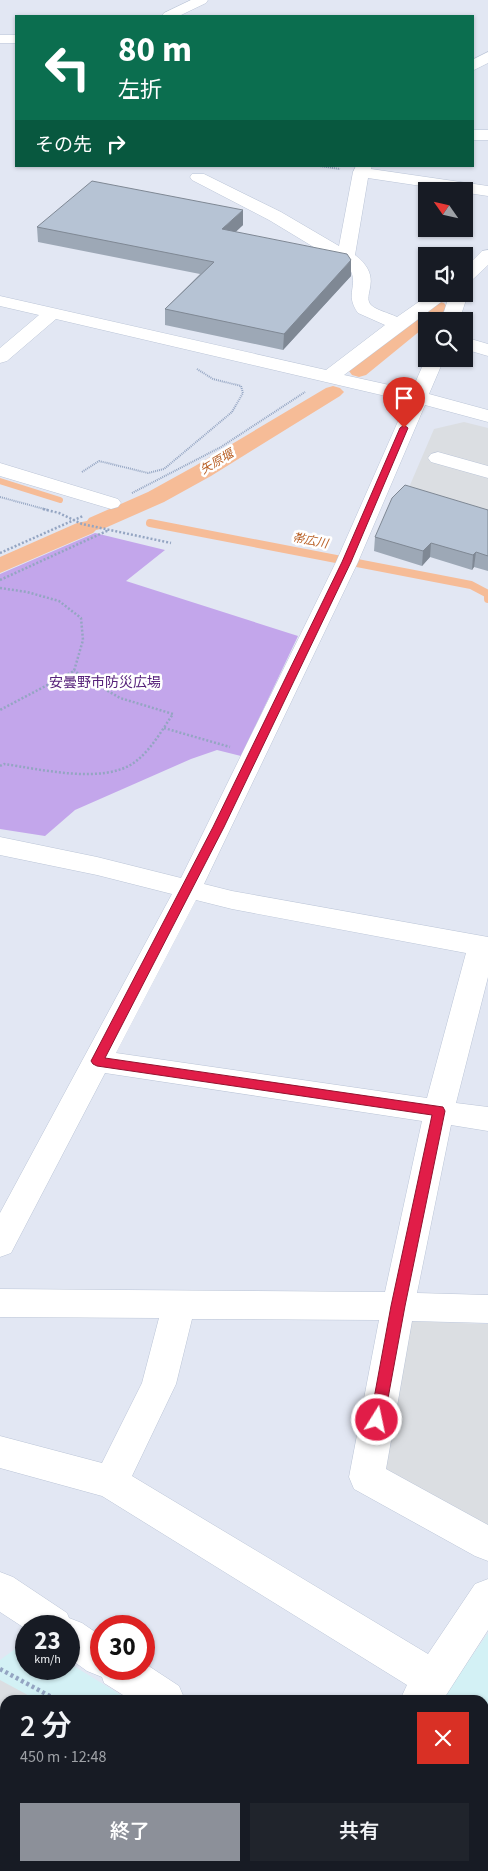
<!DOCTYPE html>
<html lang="ja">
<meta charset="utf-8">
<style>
:root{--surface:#171b24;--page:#20242c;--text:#f1f3f6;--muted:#9ea1a6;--accent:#8c9099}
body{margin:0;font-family:"Source Sans 3","Noto Sans JP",sans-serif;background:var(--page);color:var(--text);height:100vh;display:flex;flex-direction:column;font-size:19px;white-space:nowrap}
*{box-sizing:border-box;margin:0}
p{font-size:16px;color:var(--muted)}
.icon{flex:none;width:28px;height:28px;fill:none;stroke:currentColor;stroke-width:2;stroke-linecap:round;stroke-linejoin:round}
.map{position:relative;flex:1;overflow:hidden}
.side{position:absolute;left:0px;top:1695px;width:489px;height:176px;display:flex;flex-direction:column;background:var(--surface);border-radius:15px 15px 0 0;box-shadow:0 1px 4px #0004}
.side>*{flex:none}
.guide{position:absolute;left:15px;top:15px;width:459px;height:152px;border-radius:0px;box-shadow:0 1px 4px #0004;background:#0b6e4f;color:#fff;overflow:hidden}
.needle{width:32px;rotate:304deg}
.buttons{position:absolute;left:418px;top:182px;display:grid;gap:10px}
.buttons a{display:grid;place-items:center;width:55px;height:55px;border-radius:0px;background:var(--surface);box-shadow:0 1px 4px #0004;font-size:25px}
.speed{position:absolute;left:15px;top:1615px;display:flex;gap:10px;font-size:25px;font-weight:700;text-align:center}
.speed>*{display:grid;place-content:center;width:65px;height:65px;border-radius:50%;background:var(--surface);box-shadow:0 1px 4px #0004;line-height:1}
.speed small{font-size:12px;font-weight:400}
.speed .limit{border:8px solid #d22;background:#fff;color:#111}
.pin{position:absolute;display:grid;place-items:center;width:42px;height:42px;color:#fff;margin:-51px -21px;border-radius:50% 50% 50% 0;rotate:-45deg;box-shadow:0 0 5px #0007}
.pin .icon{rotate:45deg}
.me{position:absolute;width:55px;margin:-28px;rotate:10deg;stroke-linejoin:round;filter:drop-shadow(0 0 4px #0008)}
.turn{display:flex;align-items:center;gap:18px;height:105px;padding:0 20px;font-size:22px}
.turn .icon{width:65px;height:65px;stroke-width:2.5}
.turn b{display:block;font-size:35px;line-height:42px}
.then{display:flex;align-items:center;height:48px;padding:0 20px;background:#0003;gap:10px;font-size:19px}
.round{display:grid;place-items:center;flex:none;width:52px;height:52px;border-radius:0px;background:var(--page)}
.head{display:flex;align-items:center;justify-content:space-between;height:85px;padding:0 20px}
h1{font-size:30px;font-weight:600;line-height:38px}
.action{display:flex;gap:10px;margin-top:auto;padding:10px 20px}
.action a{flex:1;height:58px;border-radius:0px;background:var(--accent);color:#fff;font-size:20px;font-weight:600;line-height:58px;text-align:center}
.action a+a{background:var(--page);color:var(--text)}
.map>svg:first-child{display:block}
.medical{fill:#d3f1f5}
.green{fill:#c3a6eb}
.parking{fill:#dbdee2}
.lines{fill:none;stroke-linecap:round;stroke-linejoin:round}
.stream-far1{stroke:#f6bc97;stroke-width:6}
.stream{stroke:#f6bc97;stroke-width:8}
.canal{fill:#f6bc97;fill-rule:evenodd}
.minor-casing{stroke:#bbc5d7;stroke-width:1}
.path-far2{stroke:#94a5c2;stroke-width:2;stroke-dasharray:1 1;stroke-linecap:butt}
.path-far1{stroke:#94a5c2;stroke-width:2.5;stroke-dasharray:2 2;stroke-linecap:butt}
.path{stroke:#94a5c2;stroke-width:4.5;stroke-dasharray:3 3;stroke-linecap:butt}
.minor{fill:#fff;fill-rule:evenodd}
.wall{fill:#9da8b6}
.shaded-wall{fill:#7f8894}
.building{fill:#b6c3d4;stroke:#7f8894}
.route{fill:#e11d48;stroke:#92132f}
.labels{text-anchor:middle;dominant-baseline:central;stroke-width:5;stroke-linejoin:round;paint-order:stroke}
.far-water-label{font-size:12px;font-style:italic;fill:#b85e23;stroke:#fff}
.park-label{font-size:14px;fill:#56217a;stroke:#fff}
</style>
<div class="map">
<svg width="488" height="1871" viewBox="0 0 488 1871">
<rect width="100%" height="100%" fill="#e2e7f3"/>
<path class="medical" d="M 488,1633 L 488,1871 L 0,1871 L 0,1660 L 26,1641 L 26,1669 L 69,1669 L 69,1663 L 129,1700 L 5,1700 L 5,1866 L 484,1866 L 484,1700 L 441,1700 Z"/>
<path class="green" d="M 95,533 L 165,550 L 126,581 L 298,636 L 241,756 L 217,750 L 191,759 L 75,810 L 45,836 L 0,829 L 0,574 Z"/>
<path class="parking" d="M 464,422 L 488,428 L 488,515 L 407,492 L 434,429 Z
M 404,1321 L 488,1324 L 488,1533 L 375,1470 Z
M 0,1680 L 37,1700 L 5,1700 L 5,1866 L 234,1866 L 231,1871 L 0,1871 Z"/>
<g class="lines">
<path class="stream-far1" d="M 0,481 L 60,500"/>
<path class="stream" d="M 150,523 L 471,585 L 488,594 L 488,599"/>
<path class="canal" d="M 437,301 L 444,303 L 447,307 C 442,314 435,321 426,321 L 426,326 L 366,375 L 359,377 L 352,375 L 349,371 L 352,367 L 430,303 Z
M 333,386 L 340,388 L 344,392 L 340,396 L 211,476 L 164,502 L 105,528 L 96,530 L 93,533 L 0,573 L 0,557 L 77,523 L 87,521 L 89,518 L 148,492 L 195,466 L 326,388 Z"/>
<defs>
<path id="minor" d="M 191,0 L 208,0 L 206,3 L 179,16 L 162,16 L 164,13 Z
M 0,35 L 16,35 L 16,43 L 0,43 Z
M 488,52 L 488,63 L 472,71 L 472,60 Z
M 472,130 L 488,130 L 488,140 L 472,140 Z
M 356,166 L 372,166 L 371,169 L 488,186 L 488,196 L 368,178 L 355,255 C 385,278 361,295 371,305 C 376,310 389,313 397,317 L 430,294 L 464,294 L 464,290 L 468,294 L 459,321 L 441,321 L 449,296 L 344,375 L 412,390 L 426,358 L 444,359 L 429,394 L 488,410 L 488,422 L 425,405 L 358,562 L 204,884 L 232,891 L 488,937 L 488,977 L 456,1103 L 488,1107 L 488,1131 L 451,1125 L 417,1293 L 488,1295 L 488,1323 L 412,1321 L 386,1469 L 488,1525 L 488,1561 L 475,1556 L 354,1489 L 349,1477 L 379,1320 L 192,1319 L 176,1384 L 132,1476 L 428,1654 L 475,1584 L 488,1579 L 488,1630 L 443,1700 L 400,1700 L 407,1685 L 102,1496 L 0,1468 L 0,1436 L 102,1463 L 142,1383 L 159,1318 L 0,1317 L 0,1289 L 385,1292 L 422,1121 L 105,1073 L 11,1253 L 0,1257 L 0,1213 L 172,894 L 97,875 L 0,855 L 0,837 L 97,857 L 181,878 L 336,562 L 407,401 L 56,319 L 7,361 L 0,363 L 0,348 L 39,315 L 0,306 L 0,296 L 326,370 L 385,325 L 358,313 C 344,293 359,287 350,269 L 269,220 L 192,180 L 190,177 L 192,174 L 204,174 L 281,212 L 339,246 L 353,172 ZM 196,900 L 232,909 L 466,953 L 427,1098 L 116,1053 Z
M 488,250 L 488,265 L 470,282 L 464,283 L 464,269 L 482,251 Z
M 464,337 L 488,344 L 488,356 L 464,349 Z
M 438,452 L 488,466 L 488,478 L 431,462 L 428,458 L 431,454 Z
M 0,463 L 118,499 L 121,503 L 118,507 L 111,509 L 0,476 Z
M 0,1572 L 13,1577 L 67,1613 L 69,1618 L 82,1623 L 101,1636 L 101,1669 L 144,1669 L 144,1663 L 179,1686 L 185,1700 L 131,1700 L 104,1683 L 102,1677 L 87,1671 L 69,1658 L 69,1626 L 26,1626 L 26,1629 L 0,1612 Z
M 488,1724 L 488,1765 L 484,1767 L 484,1726 Z
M 230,1866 L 273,1866 L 271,1871 L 228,1871 Z
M 358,1866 L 407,1866 L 409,1871 L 360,1871 Z"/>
</defs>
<use href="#minor" class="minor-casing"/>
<path class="path-far2" d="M 320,166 L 340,169
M 82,472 L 99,461 L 148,473 L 164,469 L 232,412 L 243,393 L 241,386 L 213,379 L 197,369
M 132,493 L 221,447 L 305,392
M 0,497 L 48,510"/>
<path class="path-far1" d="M 43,509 L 59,513 L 82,524 L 171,543
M 0,553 L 83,516
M 0,580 L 109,530
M 0,588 L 27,592 L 59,601 L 81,618 L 83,640 L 74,671 L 0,710
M 164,728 L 230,747
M 0,766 L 4,764 C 40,769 104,785 135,762 C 151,750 162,730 173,714 L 120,698 L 74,671"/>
<path class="path" d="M 0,1669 L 57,1700
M 484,1816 L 488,1818"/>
<use href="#minor" class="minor"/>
</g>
<path class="wall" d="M 243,225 L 235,232 L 351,276 L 283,350 L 165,325 L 165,309 L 200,274 L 38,242 L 37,227 Z
M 488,510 L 488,571 L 474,567 L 472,570 L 430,557 L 422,566 L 374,551 L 375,537 Z"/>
<path class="shaded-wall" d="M 243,210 L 243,225 L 222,245 L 222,229 Z
M 351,260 L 351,276 L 283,350 L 284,334 Z
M 431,543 L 430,557 L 422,566 L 423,551 Z
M 476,552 L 474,567 L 472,570 L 473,555 Z"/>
<path class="building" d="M 92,181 L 243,210 L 222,229 L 347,254 L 351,260 L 284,334 L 165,309 L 214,262 L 37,227 Z
M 405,485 L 488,510 L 488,556 L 476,552 L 473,555 L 431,543 L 423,551 L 375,537 L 392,498 Z
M 281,1866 L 374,1866 L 383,1871 L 278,1871 Z"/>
<path class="route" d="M 404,425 L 408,428 L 351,562 L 224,827 L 105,1058 L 443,1107 L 445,1111 L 405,1306 L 384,1420 L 382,1424 L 377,1426 L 372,1424 L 370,1420 L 391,1306 L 432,1115 L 97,1066 L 93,1064 L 91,1061 L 213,827 L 342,562 L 400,428 Z"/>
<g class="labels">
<g class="far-water-label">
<text transform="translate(217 462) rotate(-31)">矢原堰</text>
<text transform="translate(310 541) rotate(11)">帯広川</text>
</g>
<g class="park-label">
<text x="105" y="683">安曇野市防災広場</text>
</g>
</g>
</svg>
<div class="buttons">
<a><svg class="needle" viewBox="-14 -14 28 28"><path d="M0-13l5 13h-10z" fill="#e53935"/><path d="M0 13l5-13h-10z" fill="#9ea1a6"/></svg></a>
<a><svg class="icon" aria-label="sound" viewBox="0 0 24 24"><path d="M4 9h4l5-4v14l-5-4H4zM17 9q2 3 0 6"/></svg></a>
<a><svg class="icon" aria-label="search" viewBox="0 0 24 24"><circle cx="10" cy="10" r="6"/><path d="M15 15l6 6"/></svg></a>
</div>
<div class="speed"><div>23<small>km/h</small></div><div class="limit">30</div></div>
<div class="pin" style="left:404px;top:428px;background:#d93025"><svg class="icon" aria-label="arrive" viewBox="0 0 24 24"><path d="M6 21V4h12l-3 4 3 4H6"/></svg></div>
<svg class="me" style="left:377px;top:1420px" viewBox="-20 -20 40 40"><circle r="17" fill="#e11d48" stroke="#fff" stroke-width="3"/><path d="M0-11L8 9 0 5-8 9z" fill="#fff"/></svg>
<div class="guide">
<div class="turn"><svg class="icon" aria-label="left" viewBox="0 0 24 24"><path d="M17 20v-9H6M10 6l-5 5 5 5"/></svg><div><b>80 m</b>左折</div></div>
<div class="then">その先<svg class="icon" aria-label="right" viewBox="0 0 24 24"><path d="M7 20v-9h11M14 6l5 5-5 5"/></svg></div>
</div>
<section class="side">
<div class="head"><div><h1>2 分</h1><p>450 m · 12:48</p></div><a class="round" style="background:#d93025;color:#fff"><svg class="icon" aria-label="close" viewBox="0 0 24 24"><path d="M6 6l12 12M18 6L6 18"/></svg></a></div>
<div class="action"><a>終了</a><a>共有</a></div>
</section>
</div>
